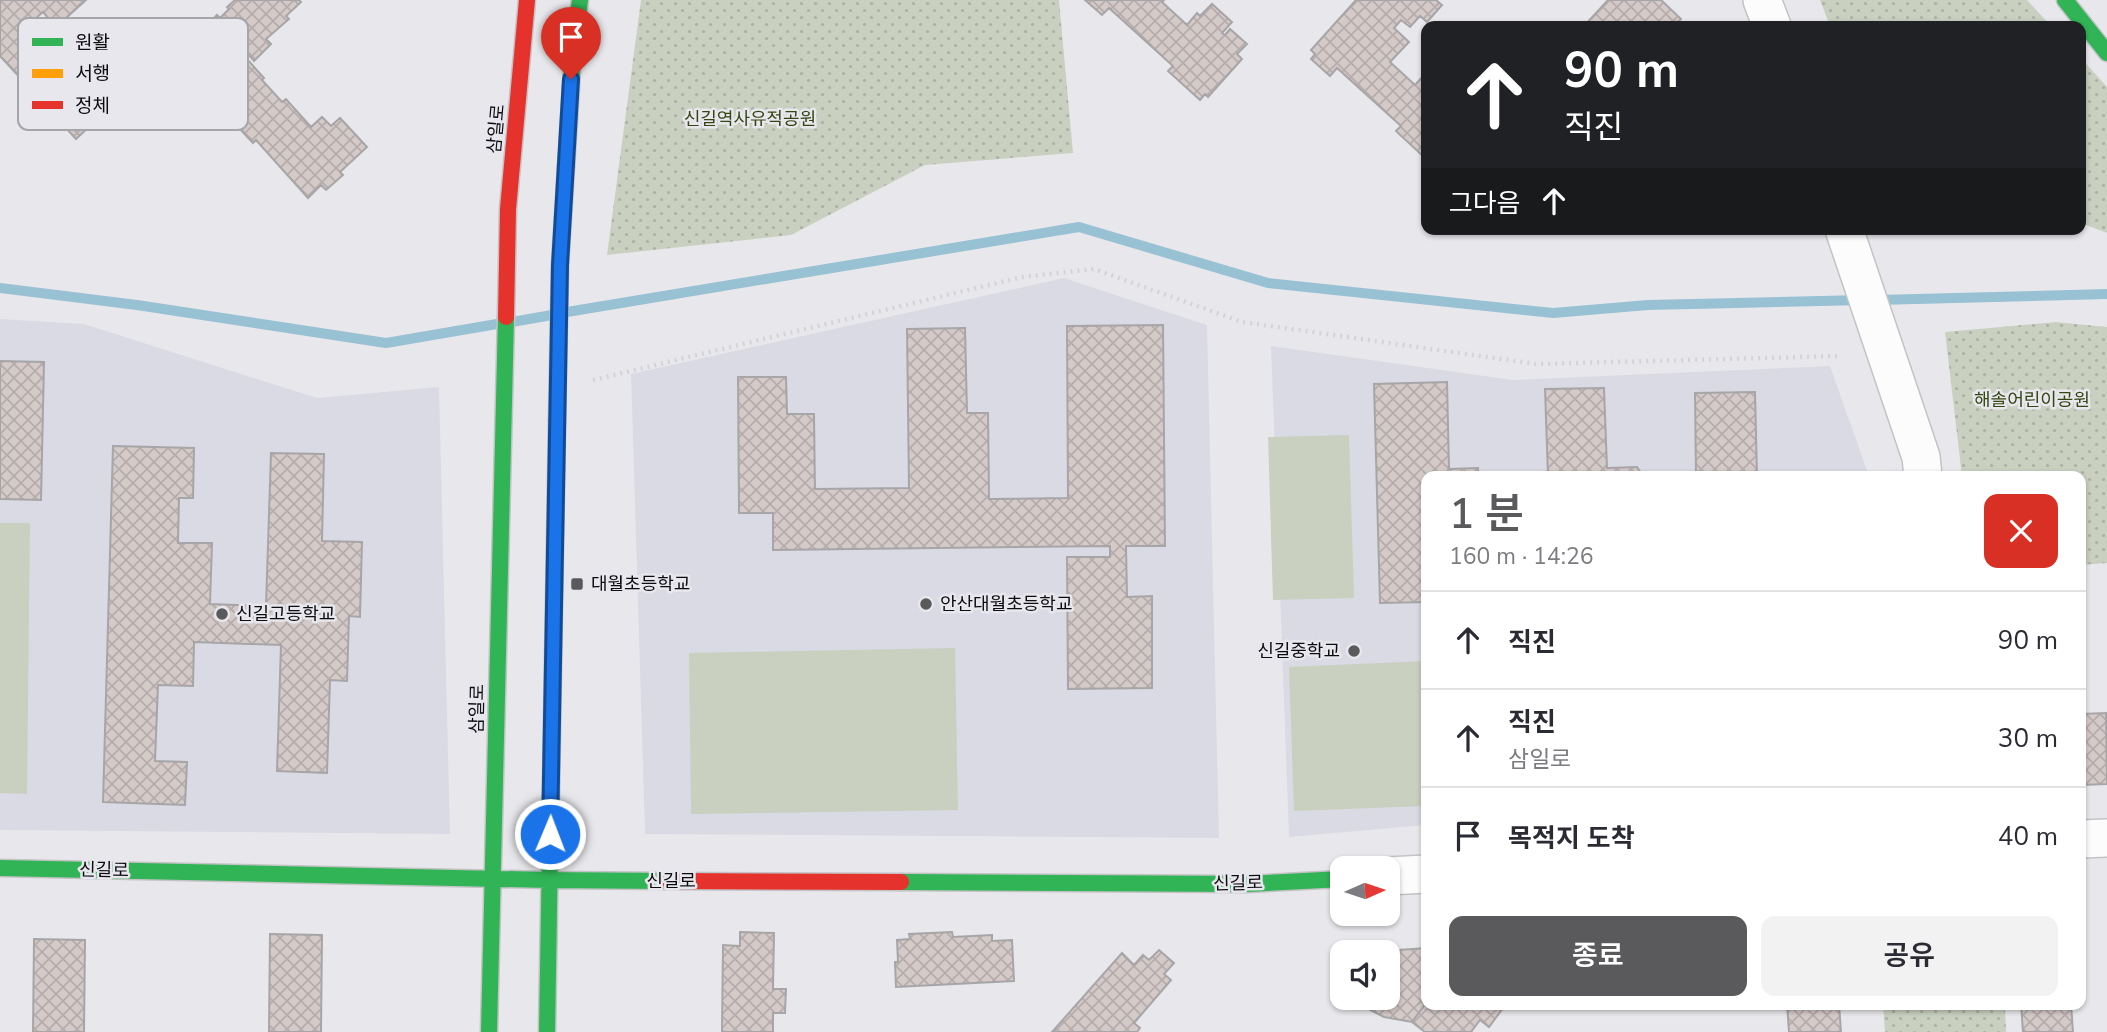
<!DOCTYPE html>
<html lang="ko">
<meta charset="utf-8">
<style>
:root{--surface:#fff;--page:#f2f2f3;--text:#2b2b33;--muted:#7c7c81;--line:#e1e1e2;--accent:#5a5a5c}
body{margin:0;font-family:"Nunito Sans","Noto Sans KR",sans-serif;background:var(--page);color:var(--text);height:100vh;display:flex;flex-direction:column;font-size:26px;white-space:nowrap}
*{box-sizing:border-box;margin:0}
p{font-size:23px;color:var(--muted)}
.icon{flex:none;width:38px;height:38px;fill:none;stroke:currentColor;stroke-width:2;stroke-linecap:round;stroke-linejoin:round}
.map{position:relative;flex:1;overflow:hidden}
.panel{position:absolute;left:1421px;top:471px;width:665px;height:539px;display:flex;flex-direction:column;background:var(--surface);border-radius:14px;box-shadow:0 2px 5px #0004}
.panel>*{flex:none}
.guide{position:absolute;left:1421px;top:21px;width:665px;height:214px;border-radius:14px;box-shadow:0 2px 5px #0004;background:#202124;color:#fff;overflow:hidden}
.needle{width:46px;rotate:87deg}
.fabs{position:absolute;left:1330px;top:856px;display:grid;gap:14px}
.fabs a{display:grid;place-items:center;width:70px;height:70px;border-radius:14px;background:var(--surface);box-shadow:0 2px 5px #0004;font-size:35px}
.pin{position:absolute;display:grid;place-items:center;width:60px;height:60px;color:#fff;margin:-72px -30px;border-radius:50% 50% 50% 0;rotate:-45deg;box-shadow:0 0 7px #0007}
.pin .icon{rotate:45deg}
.me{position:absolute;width:77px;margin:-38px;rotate:1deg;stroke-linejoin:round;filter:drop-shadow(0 0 5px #0008)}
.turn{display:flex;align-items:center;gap:24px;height:147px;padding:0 28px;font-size:32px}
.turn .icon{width:91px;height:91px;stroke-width:2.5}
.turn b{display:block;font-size:49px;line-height:60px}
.then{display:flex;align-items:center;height:66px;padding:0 28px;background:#0003;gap:14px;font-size:26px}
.round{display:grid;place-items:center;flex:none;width:74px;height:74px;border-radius:14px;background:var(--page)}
.headline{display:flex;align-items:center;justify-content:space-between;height:119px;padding:0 28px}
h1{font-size:42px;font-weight:600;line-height:52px;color:var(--accent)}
.cta{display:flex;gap:14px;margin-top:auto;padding:14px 28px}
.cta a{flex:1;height:80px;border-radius:14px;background:var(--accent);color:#fff;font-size:28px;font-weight:600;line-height:80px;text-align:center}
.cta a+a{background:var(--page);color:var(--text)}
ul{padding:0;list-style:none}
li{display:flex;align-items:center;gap:21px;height:98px;padding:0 28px;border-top:2px solid var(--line)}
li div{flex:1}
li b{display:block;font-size:26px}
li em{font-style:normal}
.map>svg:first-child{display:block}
.built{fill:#dadae4}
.green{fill:url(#green-dots)}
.pitch{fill:#c9d0c0}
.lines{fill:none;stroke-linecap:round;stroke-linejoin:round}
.stream{stroke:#99c1d4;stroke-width:10}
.building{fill:url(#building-cross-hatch);stroke:#a7a5a7;stroke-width:2}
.street-casing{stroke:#c3c3c6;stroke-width:40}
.fast-casing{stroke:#c3c3c6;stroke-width:19}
.slow-casing{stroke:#c3c3c6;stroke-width:19}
.jam-casing{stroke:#c3c3c6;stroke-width:19}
.path{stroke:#d4d4d6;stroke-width:4.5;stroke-dasharray:2 5;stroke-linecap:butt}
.street{stroke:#fcfcfc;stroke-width:37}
.fast{stroke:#30b455;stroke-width:16}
.slow{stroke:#ff9f0a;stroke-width:16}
.jam{stroke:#e5322d;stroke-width:16}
.route-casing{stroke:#114b97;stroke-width:18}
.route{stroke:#1a73e8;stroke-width:12}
.poi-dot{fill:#5a5a5c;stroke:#e7e7ed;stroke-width:2.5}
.labels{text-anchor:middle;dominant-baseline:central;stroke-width:5;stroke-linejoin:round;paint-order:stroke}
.park-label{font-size:18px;fill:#354610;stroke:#e7e7ed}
.street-label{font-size:18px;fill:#0d0d0f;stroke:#e7e7ed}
.poi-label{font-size:18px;fill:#0d0d0f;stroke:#e7e7ed;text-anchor:start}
.key{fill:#e7e7ed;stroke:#a6a6aa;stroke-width:2}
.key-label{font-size:19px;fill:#0d0d0f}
</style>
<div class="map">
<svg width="2107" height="1032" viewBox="0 0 2107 1032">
<defs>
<pattern id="green-dots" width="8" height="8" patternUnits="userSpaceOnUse" patternTransform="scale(1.75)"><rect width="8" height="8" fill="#c9d0c0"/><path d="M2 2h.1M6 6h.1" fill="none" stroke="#abb1a4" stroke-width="1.8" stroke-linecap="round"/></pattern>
<pattern id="building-cross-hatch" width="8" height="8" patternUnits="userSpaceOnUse" patternTransform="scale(1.75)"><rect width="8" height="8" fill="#d4cac8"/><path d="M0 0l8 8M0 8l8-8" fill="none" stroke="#b5acab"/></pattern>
</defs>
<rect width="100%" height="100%" fill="#e8e8ec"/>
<path class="built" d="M 1064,278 L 1207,325 L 1219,838 L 645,834 L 631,374 Z
M 0,319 L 84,324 L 317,398 L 439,387 L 450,834 L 0,830 Z
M 1271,346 L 1513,380 L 1830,366 L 1869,476 L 1426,476 L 1426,825 L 1289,837 Z"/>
<path class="green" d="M 641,0 L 1059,0 L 1073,153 L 925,165 L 791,235 L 607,255 Z
M 1820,0 L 2027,0 L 2051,26 L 1830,26 Z
M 2081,58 L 2107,87 L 2107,233 L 2081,223 Z
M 2056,322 L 2107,327 L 2107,563 L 2081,565 L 2081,476 L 1962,476 L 1945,332 Z
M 1883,1005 L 2005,1005 L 2006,1032 L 1885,1032 Z"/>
<path class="pitch" d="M 1349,435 L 1354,598 L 1273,600 L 1268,437 Z
M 0,523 L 30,523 L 27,794 L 0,793 Z
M 955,648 L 958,810 L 691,814 L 689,653 Z
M 1426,661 L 1426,806 L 1294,811 L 1289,667 Z"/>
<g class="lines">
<path class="stream" d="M 0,288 L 137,305 L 386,343 L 497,324
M 1877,300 L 2107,294
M 567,312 L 1079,227 L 1268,283 L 1553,313 L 1648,305 L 1862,300
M 512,322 L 552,315"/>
</g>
<path class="building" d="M 0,0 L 86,0 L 56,27 L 43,12 L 36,18 L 68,53 L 66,54 L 71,60 L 84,48 L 102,68 L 106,64 L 128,87 L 123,91 L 127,95 L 110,109 L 113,112 L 97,127 L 93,123 L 76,139 L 45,105 L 49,102 L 39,92 L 36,95 L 0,56 Z
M 235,0 L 299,0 L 301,2 L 286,16 L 289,19 L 266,39 L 271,44 L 254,61 L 249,55 L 246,58 L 264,78 L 262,80 L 282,102 L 286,99 L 311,127 L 322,117 L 331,126 L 340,118 L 367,147 L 340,172 L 343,175 L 326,190 L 321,185 L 308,198 L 256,140 L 253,143 L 239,128 L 242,125 L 177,54 L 187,44 L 182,39 L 204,19 L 208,24 L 217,15 L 220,18 L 229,9 L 227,7 Z
M 1085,0 L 1164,0 L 1162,2 L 1187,25 L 1197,13 L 1200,16 L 1212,4 L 1232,22 L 1222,33 L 1225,35 L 1230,29 L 1247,44 L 1237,54 L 1242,59 L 1208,97 L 1205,94 L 1200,100 L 1168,71 L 1173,66 L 1109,8 L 1102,15 Z
M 1356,0 L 1436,0 L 1442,5 L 1427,22 L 1420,16 L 1410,27 L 1401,20 L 1394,28 L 1409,42 L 1390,62 L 1415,85 L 1425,74 L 1426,75 L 1426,159 L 1396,131 L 1401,126 L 1337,68 L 1330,76 L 1311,59 L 1315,54 L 1311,50 Z
M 1608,0 L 1661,0 L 1681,19 L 1674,26 L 1584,26 Z
M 1163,325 L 1165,546 L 1126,546 L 1127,597 L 1152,596 L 1152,688 L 1068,689 L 1067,557 L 1110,557 L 1110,546 L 773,550 L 773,513 L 739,513 L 738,377 L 786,377 L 787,414 L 814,414 L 815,489 L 909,488 L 907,329 L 965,328 L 967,413 L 988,413 L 989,499 L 1068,498 L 1067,326 Z
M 0,361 L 44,362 L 41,500 L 0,499 Z
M 1447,382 L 1449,469 L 1478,468 L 1478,476 L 1426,476 L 1426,602 L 1380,603 L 1374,384 Z
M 1604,388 L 1607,468 L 1637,467 L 1643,476 L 1548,476 L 1545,389 Z
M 1755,392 L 1757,476 L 1696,476 L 1695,393 Z
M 113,446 L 194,448 L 193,498 L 179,498 L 178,543 L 212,543 L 210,604 L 266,606 L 271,453 L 324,454 L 322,541 L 362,542 L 360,617 L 349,616 L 347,681 L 330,680 L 327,773 L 277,771 L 281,645 L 194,642 L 193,686 L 158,685 L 155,761 L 187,762 L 185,805 L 103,802 Z
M 2106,713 L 2107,784 L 2081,785 L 2081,714 Z
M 740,932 L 774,933 L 773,989 L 786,989 L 785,1013 L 773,1013 L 773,1032 L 722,1032 L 723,945 L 740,946 Z
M 952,932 L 953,937 L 992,935 L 992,941 L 1012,940 L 1014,981 L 896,987 L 895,962 L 898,962 L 897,940 L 910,939 L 909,934 Z
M 270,934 L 322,935 L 321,1032 L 269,1032 Z
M 34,939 L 85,940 L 84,1032 L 33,1032 Z
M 1426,948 L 1426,1003 L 1412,1022 L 1384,1017 L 1370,1010 L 1355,998 L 1388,998 L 1388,952 L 1368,952 Z
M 1159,950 L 1174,963 L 1164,974 L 1171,980 L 1134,1023 L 1140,1028 L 1137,1032 L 1052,1032 L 1122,953 L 1134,965 L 1143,955 L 1149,960 Z
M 1331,954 L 1342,954 L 1342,981 L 1336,971 Z
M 1426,1003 L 1426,1004 L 1499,1004 L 1503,1008 L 1489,1027 L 1480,1020 L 1471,1032 L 1425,1032 L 1412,1022 Z
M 1787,1004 L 1839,1004 L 1841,1032 L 1789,1032 Z
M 2021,1004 L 2071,1004 L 2073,1032 L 2023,1032 Z"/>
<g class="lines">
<defs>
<path id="street" d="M 1762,0 L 1772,26
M 1844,229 L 1921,457 L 1923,476
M 2081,839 L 2107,838
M 1388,876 L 1426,874"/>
<path id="fast" d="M 2065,0 L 2107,53
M 566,167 L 573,53 L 580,0
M 0,868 L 549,880 L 666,881
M 901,882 L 1247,884 L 1342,879
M 489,1032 L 506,317
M 547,1032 L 557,420"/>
<path id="slow" d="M 557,420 L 560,265 L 566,167"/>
<path id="jam" d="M 506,317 L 508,209 L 527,0
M 666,881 L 901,882"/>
</defs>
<use href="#street" class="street-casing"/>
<use href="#fast" class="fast-casing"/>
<use href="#slow" class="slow-casing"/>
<use href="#jam" class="jam-casing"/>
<path class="path" d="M 593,380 L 1022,277 L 1094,269 L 1242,322 L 1536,364 L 1842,356"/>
<use href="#street" class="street"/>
<use href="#fast" class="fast"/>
<use href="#slow" class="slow"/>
<use href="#jam" class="jam"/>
</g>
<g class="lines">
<defs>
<path id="route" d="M 550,834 L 560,265 L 571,79"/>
</defs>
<use href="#route" class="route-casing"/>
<use href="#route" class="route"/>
</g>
<g class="poi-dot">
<rect x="570" y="577" width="14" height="14" rx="3.5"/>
<circle cx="926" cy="604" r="7"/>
<circle cx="222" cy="614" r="7"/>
<circle cx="1354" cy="651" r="7"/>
</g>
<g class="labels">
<g class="park-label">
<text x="750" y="119">신길역사유적공원</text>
<text x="2032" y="400">해솔어린이공원</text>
</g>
<g class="street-label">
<text transform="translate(496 129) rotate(-85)">삼일로</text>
<text transform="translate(477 709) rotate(-89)">삼일로</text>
<text transform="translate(104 870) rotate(1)">신길로</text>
<text x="671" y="881">신길로</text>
<text transform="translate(1238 883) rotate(-1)">신길로</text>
</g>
<g class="poi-label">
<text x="591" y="584">대월초등학교</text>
<text x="940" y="604">안산대월초등학교</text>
<text x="236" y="614">신길고등학교</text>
<text x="1340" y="651" text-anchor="end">신길중학교</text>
</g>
</g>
<rect x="18" y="18" width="230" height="112" rx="10" class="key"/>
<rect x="32" y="38" width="31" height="8" fill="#30b455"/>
<rect x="32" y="69" width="31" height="9" fill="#ff9f0a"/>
<rect x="32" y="101" width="31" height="8" fill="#e5322d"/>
<g class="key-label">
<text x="75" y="49">원활</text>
<text x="75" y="80">서행</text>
<text x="75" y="112">정체</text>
</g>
</svg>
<div class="fabs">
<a><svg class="needle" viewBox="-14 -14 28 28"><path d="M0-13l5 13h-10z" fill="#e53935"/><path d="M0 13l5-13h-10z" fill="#7c7c81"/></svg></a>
<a><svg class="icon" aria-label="sound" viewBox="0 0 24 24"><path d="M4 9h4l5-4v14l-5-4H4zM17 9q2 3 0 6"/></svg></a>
</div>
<div class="pin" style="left:571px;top:79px;background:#d93025"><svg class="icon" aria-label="arrive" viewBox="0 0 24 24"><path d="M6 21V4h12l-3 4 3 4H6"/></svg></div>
<svg class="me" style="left:550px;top:834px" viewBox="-20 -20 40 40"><circle r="17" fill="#1a73e8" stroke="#fff" stroke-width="3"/><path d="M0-11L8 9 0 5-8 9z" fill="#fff"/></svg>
<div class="guide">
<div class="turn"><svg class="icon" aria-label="ahead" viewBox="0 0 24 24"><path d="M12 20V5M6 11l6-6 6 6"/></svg><div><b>90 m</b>직진</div></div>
<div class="then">그다음<svg class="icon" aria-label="ahead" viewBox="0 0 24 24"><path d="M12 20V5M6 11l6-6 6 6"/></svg></div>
</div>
<section class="panel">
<div class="headline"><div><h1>1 분</h1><p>160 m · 14:26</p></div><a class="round" style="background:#d93025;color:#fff"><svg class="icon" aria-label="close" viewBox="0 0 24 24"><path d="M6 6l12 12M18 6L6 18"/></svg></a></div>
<ul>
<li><svg class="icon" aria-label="ahead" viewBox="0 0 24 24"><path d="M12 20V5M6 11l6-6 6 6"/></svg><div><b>직진</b></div><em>90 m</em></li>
<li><svg class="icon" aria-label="ahead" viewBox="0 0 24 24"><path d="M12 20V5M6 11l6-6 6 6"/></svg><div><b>직진</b><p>삼일로</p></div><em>30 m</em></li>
<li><svg class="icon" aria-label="arrive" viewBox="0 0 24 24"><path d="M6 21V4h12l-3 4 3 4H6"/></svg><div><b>목적지 도착</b></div><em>40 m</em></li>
</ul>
<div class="cta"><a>종료</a><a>공유</a></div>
</section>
</div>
